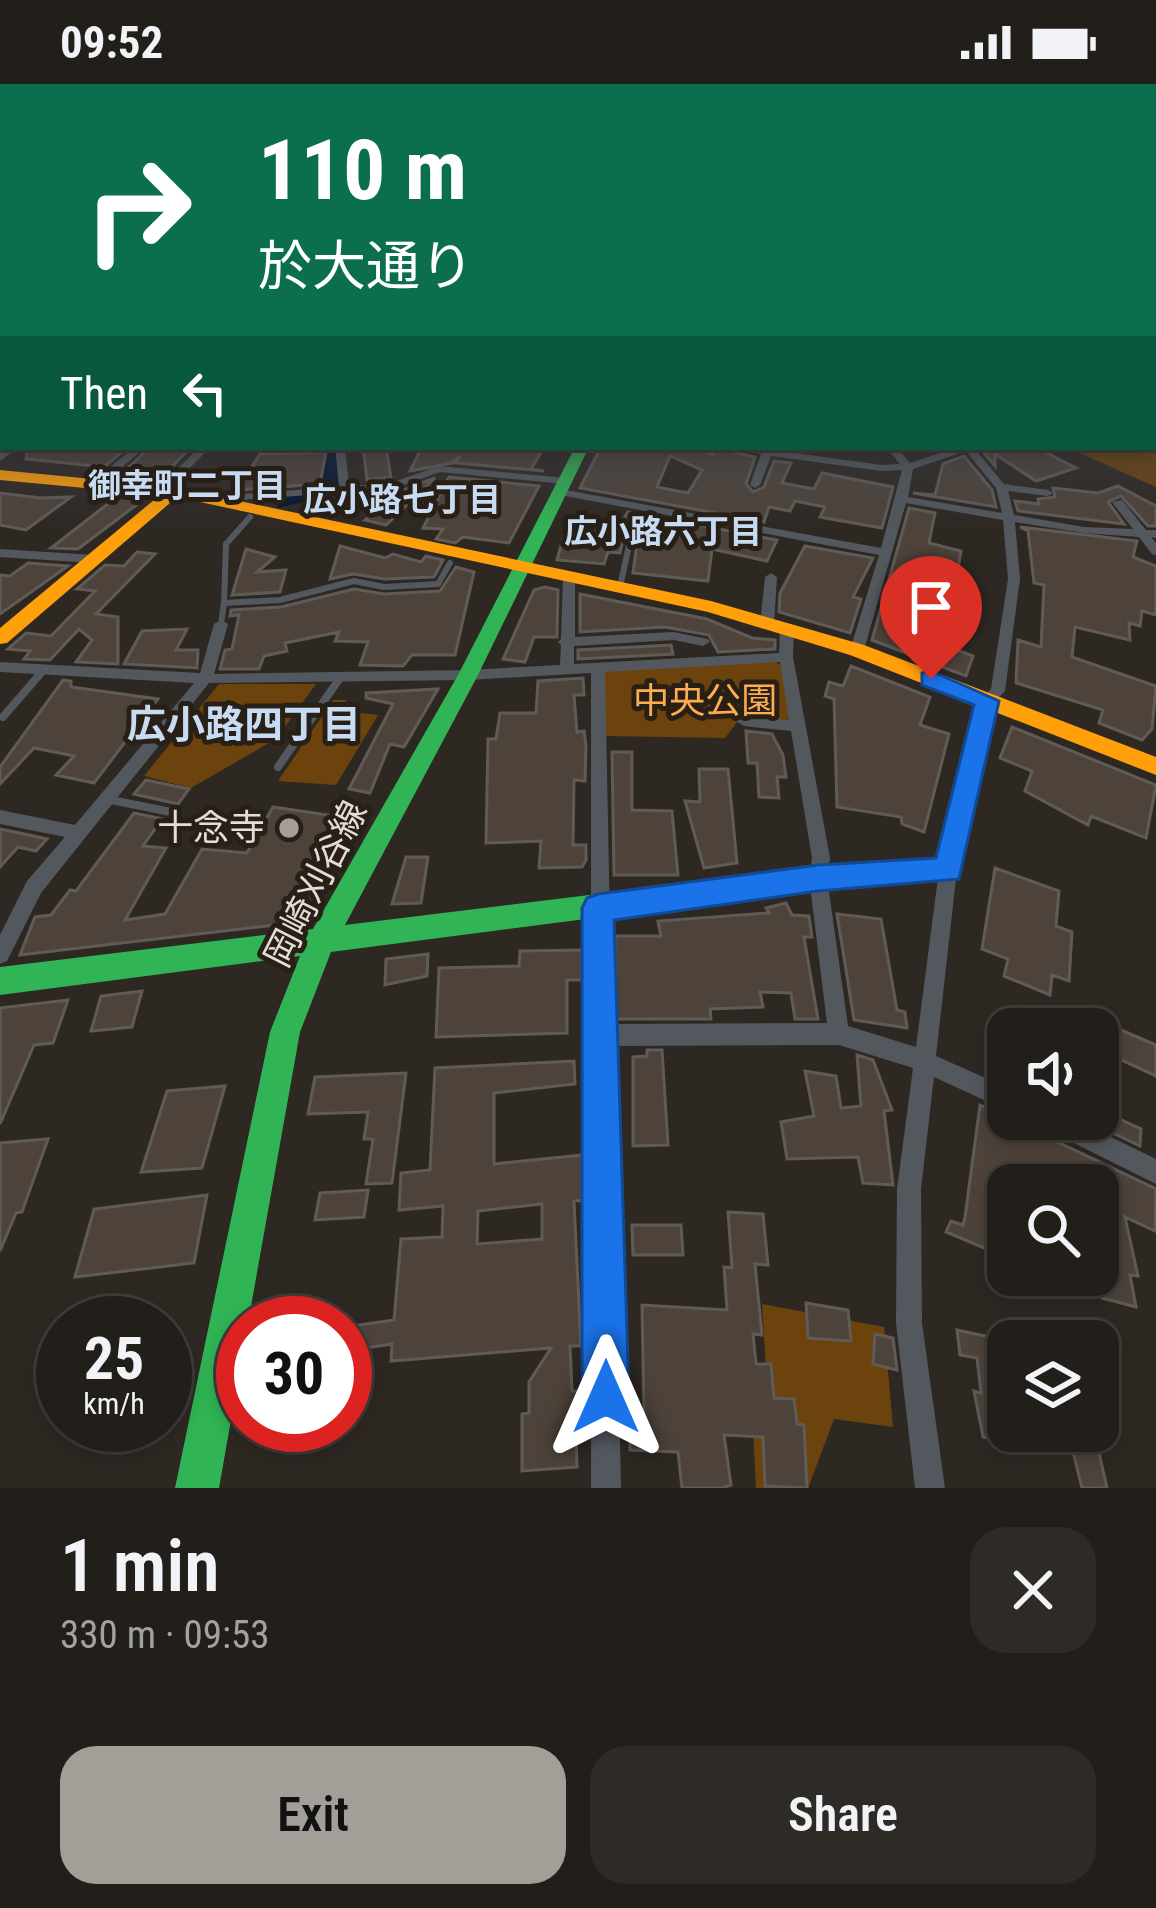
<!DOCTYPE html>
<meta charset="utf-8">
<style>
:root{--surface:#221e1a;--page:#2e2b27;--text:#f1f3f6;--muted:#a2a2a2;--line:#3f3c39;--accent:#a49e98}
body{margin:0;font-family:"Roboto Condensed","Noto Sans JP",sans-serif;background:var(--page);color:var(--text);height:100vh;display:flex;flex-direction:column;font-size:45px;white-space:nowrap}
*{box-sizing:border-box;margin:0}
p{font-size:39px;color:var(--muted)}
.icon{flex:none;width:66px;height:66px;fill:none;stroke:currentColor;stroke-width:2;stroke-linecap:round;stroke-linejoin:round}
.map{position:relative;height:1404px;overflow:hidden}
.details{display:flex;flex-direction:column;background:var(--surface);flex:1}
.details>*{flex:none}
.guide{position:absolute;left:0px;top:0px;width:1158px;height:366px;box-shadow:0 6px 18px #0003,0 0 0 3px var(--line);background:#0b6e4f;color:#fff;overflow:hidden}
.fabs{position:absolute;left:987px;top:924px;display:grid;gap:24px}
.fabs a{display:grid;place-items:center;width:132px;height:132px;border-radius:24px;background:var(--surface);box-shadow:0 6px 18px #0003,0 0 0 3px var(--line);font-size:60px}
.speed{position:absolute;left:36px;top:1212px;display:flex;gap:24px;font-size:60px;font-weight:700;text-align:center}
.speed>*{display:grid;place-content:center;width:156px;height:156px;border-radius:50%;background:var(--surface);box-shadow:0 6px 18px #0003,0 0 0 3px var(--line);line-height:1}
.speed small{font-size:30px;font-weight:400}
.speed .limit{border:18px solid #d22;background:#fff;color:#111}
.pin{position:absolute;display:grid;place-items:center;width:102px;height:102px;color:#fff;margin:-123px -51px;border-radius:50% 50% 50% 0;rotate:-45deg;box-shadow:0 0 12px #0007}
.pin .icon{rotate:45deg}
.me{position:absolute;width:132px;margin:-66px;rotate:0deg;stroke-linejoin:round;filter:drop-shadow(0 0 9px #0008)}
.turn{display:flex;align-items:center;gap:42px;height:252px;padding:0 60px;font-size:54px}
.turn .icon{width:156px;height:156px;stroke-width:2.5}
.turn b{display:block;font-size:84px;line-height:102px}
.then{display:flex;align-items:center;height:114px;padding:0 60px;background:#0003;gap:24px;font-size:45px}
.round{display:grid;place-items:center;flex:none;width:126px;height:126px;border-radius:36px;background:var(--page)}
.head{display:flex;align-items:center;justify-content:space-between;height:204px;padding:0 60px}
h1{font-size:72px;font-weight:600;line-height:90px}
.primary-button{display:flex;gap:24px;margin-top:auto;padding:24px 60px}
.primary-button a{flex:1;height:138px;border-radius:36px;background:var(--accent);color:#111;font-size:48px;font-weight:600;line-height:138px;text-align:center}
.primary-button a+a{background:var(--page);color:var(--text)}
.status{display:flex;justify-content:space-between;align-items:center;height:84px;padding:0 60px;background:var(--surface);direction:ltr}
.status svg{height:33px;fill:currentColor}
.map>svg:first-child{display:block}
.green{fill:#6c430d}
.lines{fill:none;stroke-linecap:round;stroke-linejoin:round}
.river{fill:#041631;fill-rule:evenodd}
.building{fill:#4d433b;stroke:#605b56;stroke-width:3;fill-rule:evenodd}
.lane-far1{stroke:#53585f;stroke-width:6}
.lane{stroke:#53585f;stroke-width:8}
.street{fill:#53585f;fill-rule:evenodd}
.fast{fill:#30b455;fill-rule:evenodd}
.slow{fill:#ff9f0a;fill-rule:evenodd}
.route{fill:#1a73e8;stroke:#114b97;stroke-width:3}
.poi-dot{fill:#a49e98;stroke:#281f16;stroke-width:4.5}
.labels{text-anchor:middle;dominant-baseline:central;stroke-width:10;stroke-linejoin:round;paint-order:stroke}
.far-neighbourhood-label{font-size:33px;font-weight:bold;fill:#c7dbf3;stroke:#281f16}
.park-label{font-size:36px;fill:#feac50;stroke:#281f16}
.poi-label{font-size:36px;fill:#e3ddd7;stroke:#281f16;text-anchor:end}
.street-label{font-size:36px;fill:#e3ddd7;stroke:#281f16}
.neighbourhood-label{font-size:39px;font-weight:bold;fill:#c7dbf3;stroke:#281f16}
</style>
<div class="status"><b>09:52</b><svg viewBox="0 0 49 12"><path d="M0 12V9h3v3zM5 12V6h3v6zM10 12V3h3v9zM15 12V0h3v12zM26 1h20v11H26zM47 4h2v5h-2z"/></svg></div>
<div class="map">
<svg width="1156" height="1404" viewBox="0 0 1156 1404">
<rect width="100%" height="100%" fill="#2e2823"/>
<path class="green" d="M 1156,334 L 1156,403 L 1066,363 L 1155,363 Z
M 772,577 L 784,582 L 792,636 L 740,634 L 725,654 L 605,652 L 604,587 Z
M 219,600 L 316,600 L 276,655 L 191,704 L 144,692 Z
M 333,616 L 346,616 L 345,627 L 378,631 L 336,701 L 278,697 Z
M 762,1220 L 884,1243 L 893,1343 L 834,1335 L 808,1404 L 756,1404 L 750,1286 L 766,1286 Z"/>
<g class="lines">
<path class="river" d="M 321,363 L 343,363 L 342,410 L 277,424 L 277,414 L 322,401 Z"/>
</g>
<path class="building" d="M 27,363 L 128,363 L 104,383 L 26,375 Z
M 150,363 L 191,363 L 161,394 L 131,391 L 127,385 Z
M 363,363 L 386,363 L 391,394 L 367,396 Z
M 422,363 L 539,363 L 543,365 L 531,385 L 544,387 L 456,379 L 460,372 L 452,379 L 410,387 Z
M 601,363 L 693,363 L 713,371 L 717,365 L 755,373 L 746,400 L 753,408 L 764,403 L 774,377 L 791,379 L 782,399 L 814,405 L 822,389 L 893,403 L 882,444 L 820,433 L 825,423 L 795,417 L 790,427 L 769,423 L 764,438 L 580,404 ZM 670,372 L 702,386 L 688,409 L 657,403 Z
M 979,363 L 1039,365 L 1076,384 L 1036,397 L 995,370 L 995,382 Z
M 326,368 L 320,400 L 237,406 L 260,370 Z
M 964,372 L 992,406 L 996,423 L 913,409 L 935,411 L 943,380 Z
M 449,393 L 539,402 L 509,459 L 463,453 L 455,459 L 436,455 L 443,445 L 423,444 Z
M 435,394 L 386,441 L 365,436 L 394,413 L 395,419 L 401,407 Z
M 1118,402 L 1156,422 L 1156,442 L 1148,442 L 1121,412 L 1108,418 L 1124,440 L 1018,427 L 1015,417 L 1039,420 L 1038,415 L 1055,413 L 1053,404 L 1098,409 Z
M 0,409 L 41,414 L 71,413 L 26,446 L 0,441 Z
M 118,412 L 143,416 L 78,465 L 51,464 Z
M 909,424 L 935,429 L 929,459 L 961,467 L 957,491 L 923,484 L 915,515 L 937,521 L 930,544 L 937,546 L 933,557 L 973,572 L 966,592 L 872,556 Z
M 628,428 L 777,456 L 767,477 L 712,465 L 708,497 L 633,489 L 638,452 L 631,445 L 624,449 L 620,469 L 608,468 L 604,480 L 557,476 L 566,444 L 614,449 Z
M 1020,443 L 1137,457 L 1133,473 L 1156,482 L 1156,531 L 1142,527 L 1140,542 L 1129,539 L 1130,556 L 1075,543 L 1072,573 L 1156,602 L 1152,645 L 1142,656 L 1099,639 L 1103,626 L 1016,599 L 1018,556 L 1041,563 L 1044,501 L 1034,499 L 1028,447 Z
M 340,462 L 385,474 L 393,470 L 421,478 L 426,472 L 443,476 L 434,493 L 385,495 L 353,490 L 330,495 Z
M 805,462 L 873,474 L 853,513 L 861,515 L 850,549 L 779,528 L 780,509 Z
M 246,465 L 275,473 L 257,488 L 286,486 L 280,508 L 232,511 Z
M 137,468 L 155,470 L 96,530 L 118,533 L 118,580 L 76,578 L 92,556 L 79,545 L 50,576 L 24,575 L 30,567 L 8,565 L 26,549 L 51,552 L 95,507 L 77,505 L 105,481 L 124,482 Z
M 28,479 L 68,482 L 0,530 L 0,491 L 10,492 Z
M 456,483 L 474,488 L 455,571 L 412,571 L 403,582 L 360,581 L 368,558 L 335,557 L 339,548 L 285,559 L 287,567 L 264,572 L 259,585 L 220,585 L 225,566 L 232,565 L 239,531 L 230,532 L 231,526 L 281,523 L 354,505 L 384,510 L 440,507 Z
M 545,503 L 558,506 L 557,553 L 534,553 L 525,578 L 503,575 L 534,506 Z
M 580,510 L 707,535 L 752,554 L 775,556 L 775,565 L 718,568 L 709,551 L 665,543 L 580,548 Z
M 187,545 L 176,566 L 198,566 L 197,584 L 124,580 L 142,547 Z
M 671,561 L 673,570 L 578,575 L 578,566 Z
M 851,582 L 930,613 L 920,641 L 949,650 L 924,748 L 902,740 L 901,733 L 837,723 L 834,615 L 825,612 L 829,598 L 843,602 Z
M 583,594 L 584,611 L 574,611 L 577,648 L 584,647 L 586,662 L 585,697 L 574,696 L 573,761 L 586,761 L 586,776 L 582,783 L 539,784 L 541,757 L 486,759 L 488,655 L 496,655 L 500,629 L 536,629 L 538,597 Z
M 63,596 L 71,597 L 71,603 L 158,615 L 94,699 L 56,691 L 74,672 L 34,664 L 0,700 L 0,683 Z
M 438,605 L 404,663 L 390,660 L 370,709 L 349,705 L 393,620 L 366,614 L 366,609 Z
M 1012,643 L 1156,701 L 1146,754 L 1091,732 L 1088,741 L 1025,707 L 1032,687 L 1000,674 Z
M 746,647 L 772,650 L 783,671 L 786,693 L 777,693 L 779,714 L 759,713 L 757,679 L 748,679 Z
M 612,668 L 632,668 L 632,726 L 672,727 L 678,791 L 614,791 Z
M 699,685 L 728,685 L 737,779 L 704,784 L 685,717 L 700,718 Z
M 146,696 L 189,705 L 178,720 L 134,710 Z
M 273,723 L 341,733 L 325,767 L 341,770 L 301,838 L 20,871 L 35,833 L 51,831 L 70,806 L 76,807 L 134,729 L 162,735 L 143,762 L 166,764 L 125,836 L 165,830 L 202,765 L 247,769 Z
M 0,745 L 20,749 L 47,755 L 36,767 L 18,763 L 0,783 Z
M 406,773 L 428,773 L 421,819 L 392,820 Z
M 995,784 L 1059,807 L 1056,842 L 1072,848 L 1069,897 L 1052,891 L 1050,911 L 1004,892 L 1008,875 L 982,865 Z
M 786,819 L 792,831 L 809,832 L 812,853 L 804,853 L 818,935 L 795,935 L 791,909 L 760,908 L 763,923 L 710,925 L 711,935 L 616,935 L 615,852 L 661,852 L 658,837 L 769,829 L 766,824 Z
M 837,830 L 881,835 L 897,926 L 905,928 L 907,944 L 854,936 Z
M 582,866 L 582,896 L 567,896 L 567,949 L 436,953 L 439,884 L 519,882 L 520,867 Z
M 428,870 L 427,892 L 385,901 L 386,875 Z
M 142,907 L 132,943 L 91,947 L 101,912 Z
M 68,916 L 53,959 L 34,961 L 0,1040 L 0,924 Z
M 1100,937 L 1156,961 L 1156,992 L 1098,965 Z
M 647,966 L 662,966 L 668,1061 L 633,1062 L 633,973 L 647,972 Z
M 857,971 L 873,976 L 892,1026 L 884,1027 L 893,1101 L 863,1099 L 858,1073 L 787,1075 L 781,1038 L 814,1032 L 805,987 L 836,992 L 841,1024 L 861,1022 Z
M 574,977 L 575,1000 L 494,1009 L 494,1080 L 583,1071 L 586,1111 L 586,1116 L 574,1117 L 581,1262 L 570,1262 L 572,1307 L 586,1307 L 586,1351 L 576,1352 L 577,1383 L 522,1387 L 522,1330 L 529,1329 L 529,1298 L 551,1264 L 391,1277 L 392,1260 L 345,1267 L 345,1243 L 394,1236 L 401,1155 L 442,1153 L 443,1122 L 399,1126 L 401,1089 L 430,1086 L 435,984 ZM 542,1120 L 542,1155 L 477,1160 L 478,1127 Z
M 406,989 L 392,1099 L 366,1100 L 373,1055 L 364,1055 L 368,1028 L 308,1030 L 315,993 Z
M 225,1002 L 202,1084 L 141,1088 L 167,1007 Z
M 980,1021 L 1156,1105 L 1155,1147 L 1125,1133 L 1138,1192 L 1130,1191 L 1136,1223 L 1102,1214 L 1098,1180 L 1112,1184 L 1098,1101 L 991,1101 L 987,1141 L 989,1150 L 1008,1157 L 1008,1174 L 946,1148 L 951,1137 L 963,1141 L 965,1133 Z
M 1098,1025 L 1141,1045 L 1140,1062 L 1084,1035 L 1098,1035 Z
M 48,1055 L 22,1128 L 16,1129 L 0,1167 L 0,1059 Z
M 368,1106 L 364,1133 L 315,1136 L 320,1109 Z
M 207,1111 L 194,1179 L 75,1193 L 94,1125 Z
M 728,1128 L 763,1130 L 768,1181 L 755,1180 L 762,1251 L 753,1250 L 756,1280 L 771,1280 L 774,1314 L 794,1315 L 797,1340 L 804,1341 L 807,1404 L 765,1402 L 763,1353 L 724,1351 L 731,1401 L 722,1404 L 682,1404 L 678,1368 L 630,1366 L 630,1330 L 644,1330 L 642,1221 L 727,1226 L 724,1183 L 732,1184 Z
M 632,1141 L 681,1141 L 683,1171 L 633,1171 Z
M 806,1219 L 848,1226 L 851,1257 L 808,1254 Z
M 957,1246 L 1008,1257 L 1008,1357 L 983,1353 L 974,1307 L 981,1309 L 977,1274 L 960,1271 Z
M 875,1250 L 893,1254 L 897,1286 L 873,1280 Z
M 1037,1347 L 1094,1347 L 1107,1404 L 1082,1404 L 1073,1368 L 1041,1363 Z"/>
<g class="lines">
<path class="lane-far1" d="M 620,503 L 631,452
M 224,519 L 226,460 L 250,433
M 221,540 L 224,519 L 280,516 L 354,497 L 384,503 L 438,500 L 450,479"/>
<path class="lane" d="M 3,633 L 41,589
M 278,683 L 340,594
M 106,715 L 171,728"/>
<path class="street" d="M 0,257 L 3,257 L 3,263 L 0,263 Z
M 1156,265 L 1156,270 L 1155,270 L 1155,265 Z
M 3,298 L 3,304 L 0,305 L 0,299 Z
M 8,363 L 19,363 L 0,377 L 0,369 Z
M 135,363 L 146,363 L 101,401 L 93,401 L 93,397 Z
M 200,363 L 211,363 L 165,408 L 157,408 L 157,404 Z
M 335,363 L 345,363 L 349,402 L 391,399 L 439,382 L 565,394 L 570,397 L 565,400 L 440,388 L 393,405 L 212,418 L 206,415 L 212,412 L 339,403 Z
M 725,363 L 752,363 L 882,381 L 900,380 L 886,363 L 896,363 L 910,379 L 958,363 L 973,363 L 1004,400 L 1048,406 L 1053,409 L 1048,412 L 1008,407 L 1014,431 L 1084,443 L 1133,445 L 1112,418 L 1122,416 L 1146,446 L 1156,446 L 1156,454 L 1151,453 L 1156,459 L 1156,471 L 1152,470 L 1139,453 L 1084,449 L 1015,438 L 1020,495 L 1005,607 L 992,621 L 987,622 L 980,617 L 991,605 L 1008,495 L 1003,436 L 906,419 L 864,566 L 857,571 L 850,566 L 879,471 L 560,411 L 555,408 L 560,405 L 881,464 L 902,386 L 882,387 L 771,372 L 760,401 L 755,404 L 750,401 L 761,370 ZM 966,367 L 996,404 L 1002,429 L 908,413 L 913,385 Z
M 0,465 L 94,471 L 100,475 L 94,479 L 0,473 Z
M 771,489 L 777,493 L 774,540 L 767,544 L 760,540 L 765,493 Z
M 569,490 L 575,494 L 575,553 L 674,548 L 708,555 L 710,558 L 703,562 L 674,556 L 574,562 L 574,580 L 779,569 L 780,545 L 787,541 L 794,545 L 793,573 L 830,774 L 827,794 L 848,942 L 916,963 L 939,786 L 942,781 L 948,778 L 954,781 L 957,786 L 936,972 L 1008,1004 L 1008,1027 L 934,993 L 921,1105 L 922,1239 L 945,1404 L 915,1404 L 896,1239 L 897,1105 L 913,984 L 839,961 L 612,962 L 621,1404 L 591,1404 L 591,589 L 468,596 L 209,599 L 41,809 L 7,877 L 0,880 L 0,851 L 27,797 L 65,753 L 0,740 L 0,726 L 75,741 L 194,599 L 0,588 L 0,578 L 200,589 L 214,540 L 221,536 L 228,540 L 214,590 L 468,586 L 560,581 L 561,561 L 558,558 L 561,555 L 563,494 ZM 780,578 L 789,636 L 744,632 L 736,637 L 744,642 L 791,647 L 812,774 L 809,794 L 827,939 L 612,940 L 605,588 Z
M 1039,1035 L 1074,1035 L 1156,1075 L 1156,1100 L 1042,1043 Z"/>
<path class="fast" d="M 1155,248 L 1156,248 L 1156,254 L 1155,254 Z
M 575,363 L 589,363 L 478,591 L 345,841 L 818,783 L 937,775 L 976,617 L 987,609 L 998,617 L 961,786 L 957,794 L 948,797 L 818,805 L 331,868 L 300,948 L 248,1239 L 243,1239 L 243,1268 L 219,1404 L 175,1404 L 270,948 L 300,872 L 0,911 L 0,883 L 313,845 L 458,591 Z"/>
<path class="slow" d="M 0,386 L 174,403 L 711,517 L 864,561 L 1156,673 L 1156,691 L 850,571 L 708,528 L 177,413 L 7,559 L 0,560 L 0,544 L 160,411 L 0,396 Z"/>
</g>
<linearGradient id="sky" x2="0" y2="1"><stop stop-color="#191613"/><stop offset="0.56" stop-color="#464850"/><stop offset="1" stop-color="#464850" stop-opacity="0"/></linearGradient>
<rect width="1156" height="444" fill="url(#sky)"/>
<path class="route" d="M 931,587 L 999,617 L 959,795 L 818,807 L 614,836 L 629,1313 L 622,1330 L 606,1337 L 589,1330 L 582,1313 L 582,824 L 587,814 L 598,810 L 818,781 L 936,774 L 974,621 L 922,601 L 922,589 Z"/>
<circle class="poi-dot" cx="289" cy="744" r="12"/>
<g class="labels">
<g class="far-neighbourhood-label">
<text x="187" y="401">御幸町二丁目</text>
<text x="402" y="415">広小路七丁目</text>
<text x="663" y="447">広小路六丁目</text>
</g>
<g class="park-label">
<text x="705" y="617">中央公園</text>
</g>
<g class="poi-label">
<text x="265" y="744">十念寺</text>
</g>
<g class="street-label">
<text transform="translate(316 800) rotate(-63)">岡崎刈谷線</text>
</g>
<g class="neighbourhood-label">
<text x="244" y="641">広小路四丁目</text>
</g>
</g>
</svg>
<div class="fabs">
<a><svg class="icon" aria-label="sound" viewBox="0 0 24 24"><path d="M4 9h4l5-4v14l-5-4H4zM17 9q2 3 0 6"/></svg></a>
<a><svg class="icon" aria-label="search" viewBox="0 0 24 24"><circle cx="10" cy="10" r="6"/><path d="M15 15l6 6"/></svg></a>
<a><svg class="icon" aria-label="layers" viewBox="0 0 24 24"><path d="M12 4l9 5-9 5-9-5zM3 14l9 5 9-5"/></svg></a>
</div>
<div class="speed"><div>25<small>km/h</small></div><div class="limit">30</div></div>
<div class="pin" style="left:931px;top:595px;background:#d93025"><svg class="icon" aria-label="arrive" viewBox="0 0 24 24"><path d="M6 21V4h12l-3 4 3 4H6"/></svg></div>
<svg class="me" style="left:606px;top:1313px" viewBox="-20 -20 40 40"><path d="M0-17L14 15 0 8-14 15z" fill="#1a73e8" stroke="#fff" stroke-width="4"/></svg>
<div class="guide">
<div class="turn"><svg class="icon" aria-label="right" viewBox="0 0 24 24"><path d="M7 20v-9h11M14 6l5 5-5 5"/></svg><div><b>110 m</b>於大通り</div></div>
<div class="then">Then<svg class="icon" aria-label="left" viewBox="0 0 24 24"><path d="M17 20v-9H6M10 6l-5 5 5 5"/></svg></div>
</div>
</div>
<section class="details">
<div class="head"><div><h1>1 min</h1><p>330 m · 09:53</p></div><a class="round"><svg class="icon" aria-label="close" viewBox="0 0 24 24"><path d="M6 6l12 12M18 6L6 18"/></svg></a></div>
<div class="primary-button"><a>Exit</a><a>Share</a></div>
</section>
